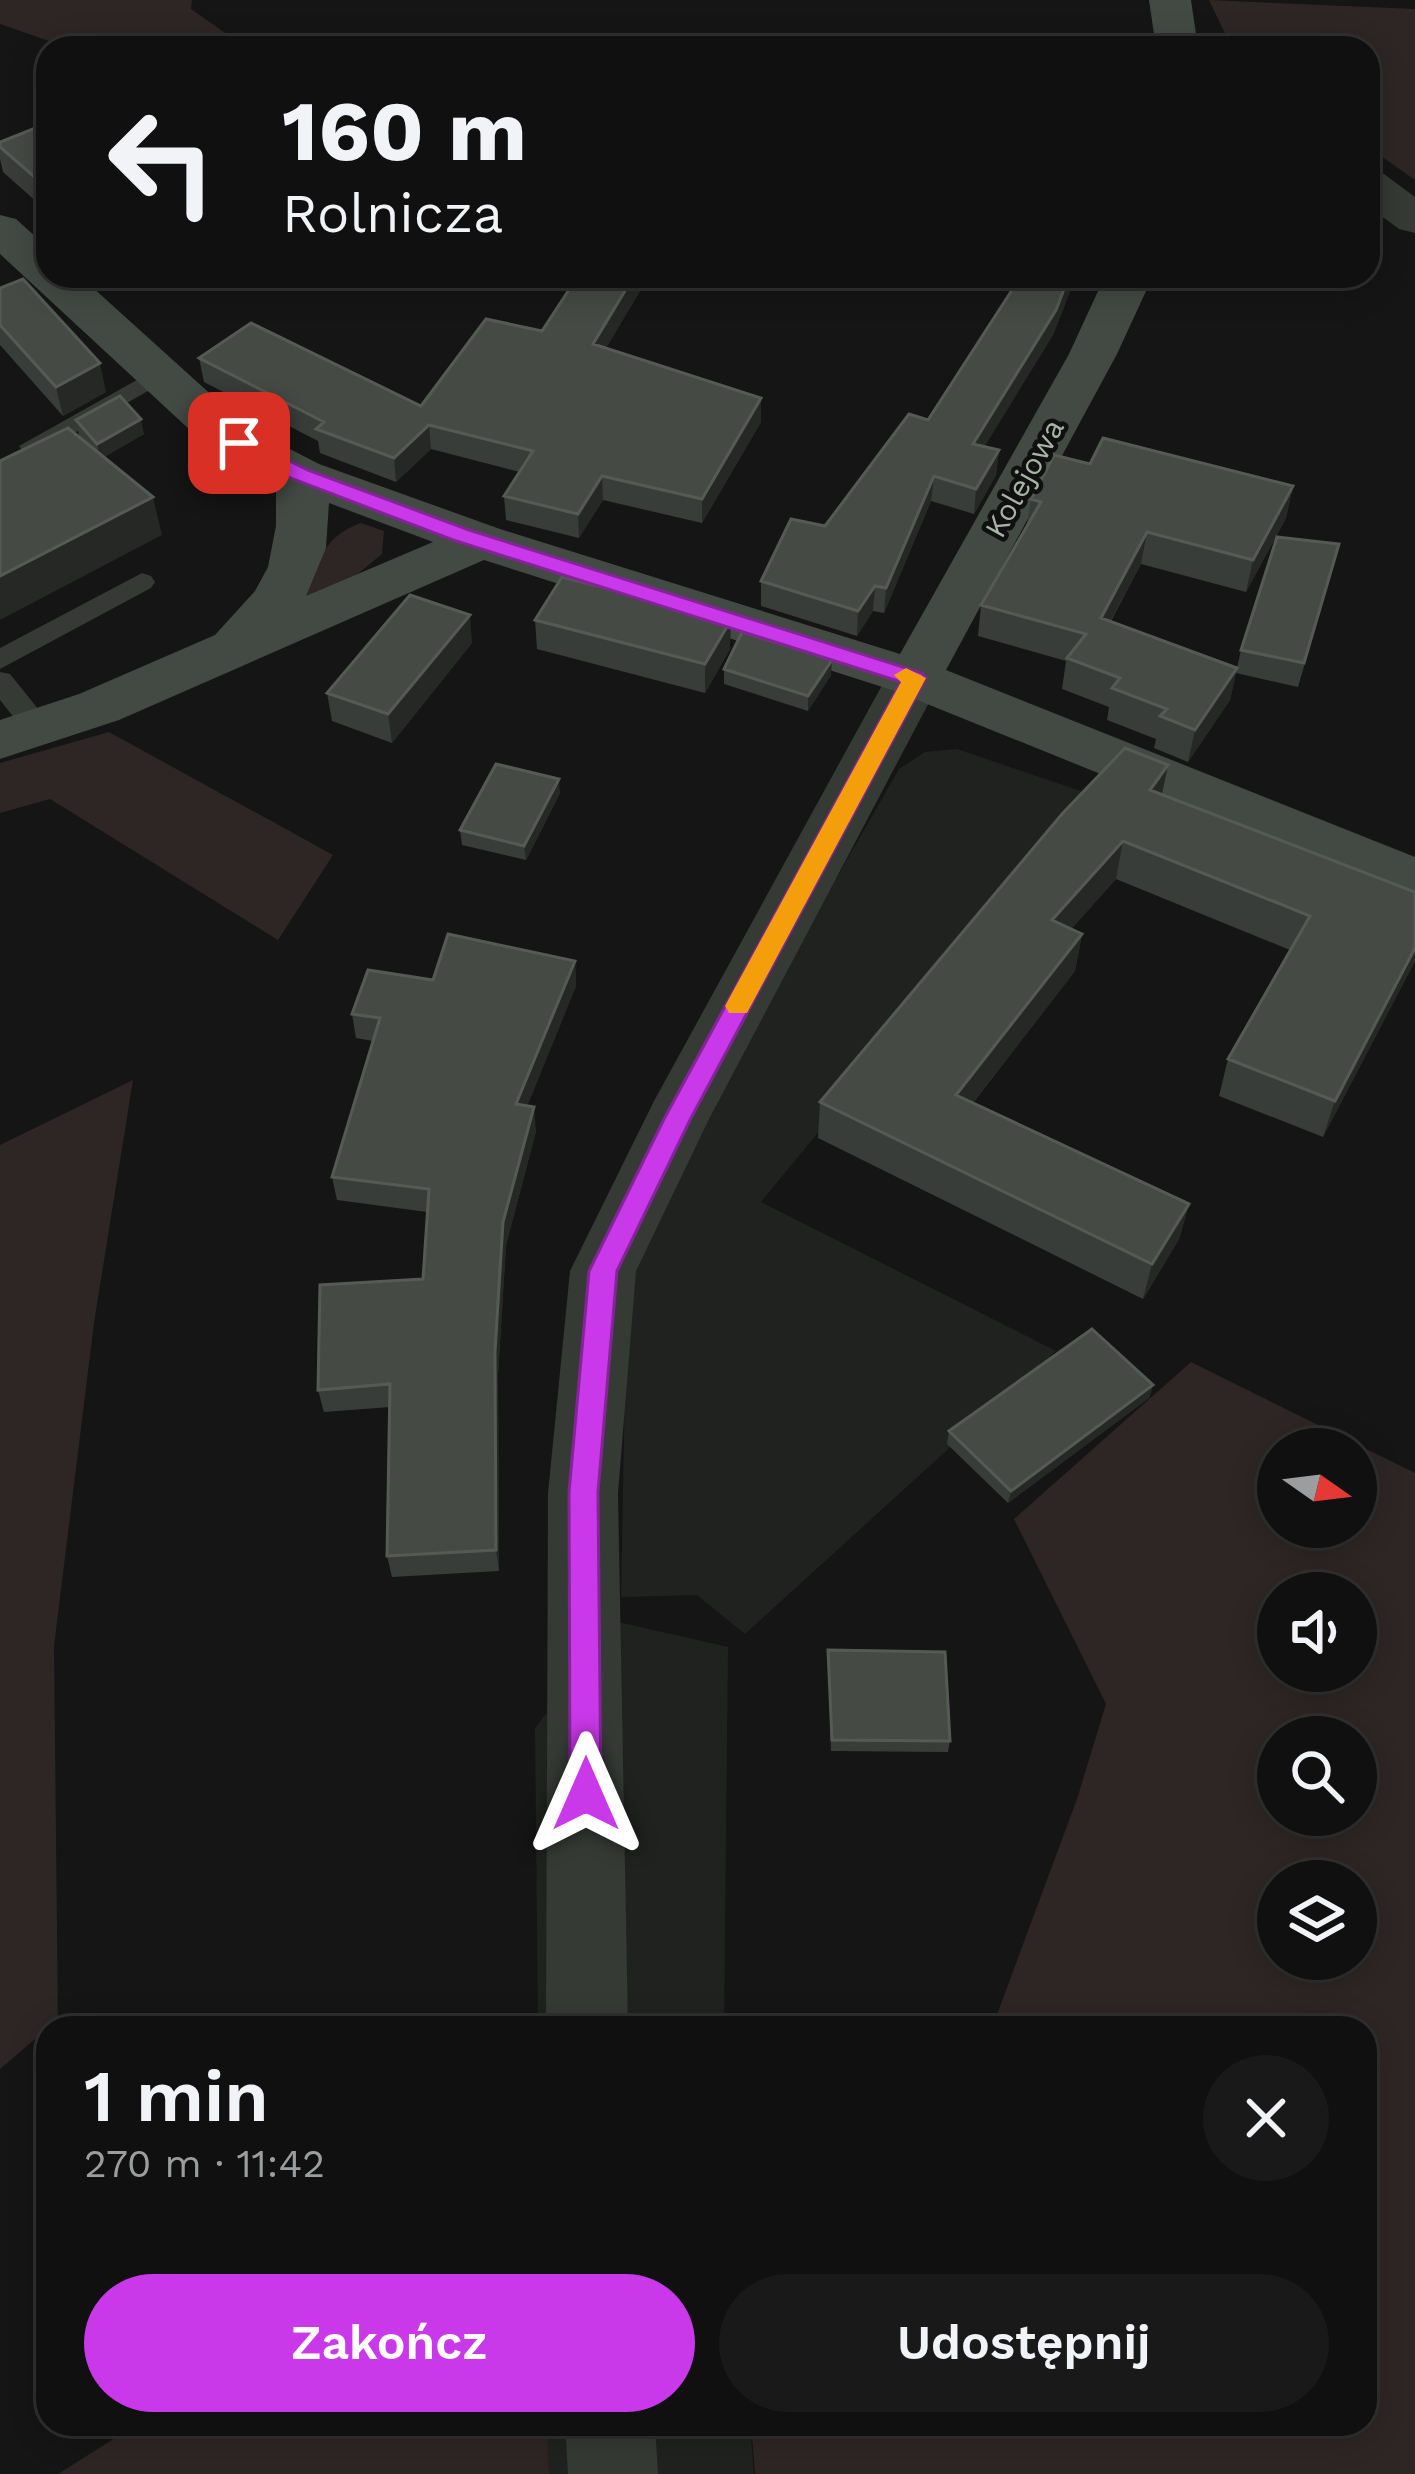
<!DOCTYPE html>
<html lang="pl">
<meta charset="utf-8">
<style>
:root{--surface:#0f100f;--page:#181918;--text:#f1f3f6;--muted:#9b9d9e;--line:#2f302f;--accent:#c938e9}
body{margin:0;font-family:"Work Sans",sans-serif;background:var(--page);color:var(--text);height:100vh;display:flex;flex-direction:column;font-size:45px;white-space:nowrap}
*{box-sizing:border-box;margin:0}
p{font-size:39px;color:var(--muted)}
.icon{flex:none;width:66px;height:66px;fill:none;stroke:currentColor;stroke-width:2;stroke-linecap:round;stroke-linejoin:round}
.map{position:relative;flex:1;overflow:hidden}
.drawer{position:absolute;left:36px;top:2016px;width:1341px;height:420px;display:flex;flex-direction:column;background:var(--surface);border-radius:36px;box-shadow:0 6px 30px #0003,0 0 0 3px var(--line)}
.drawer>*{flex:none}
.hud{position:absolute;left:36px;top:36px;width:1344px;height:252px;border-radius:36px;box-shadow:0 6px 30px #0003,0 0 0 3px var(--line);background:#0f100f;color:var(--text);overflow:hidden}
.needle{width:78px;rotate:104deg}
.controls{position:absolute;left:1257px;top:1428px;display:grid;gap:24px}
.controls a{display:grid;place-items:center;width:120px;height:120px;border-radius:50%;background:var(--surface);box-shadow:0 6px 30px #0003,0 0 0 3px var(--line);font-size:60px}
.pin{position:absolute;display:grid;place-items:center;width:102px;height:102px;color:#fff;margin:-51px;border-radius:24px;box-shadow:0 6px 18px #0006}
.me{position:absolute;width:132px;margin:-66px;rotate:0deg;stroke-linejoin:round;filter:drop-shadow(0 0 9px #0008)}
.turn{display:flex;align-items:center;gap:42px;height:252px;padding:0 48px;font-size:54px}
.turn .icon{width:156px;height:156px;stroke-width:2.5}
.turn b{display:block;font-size:84px;line-height:102px}
.round{display:grid;place-items:center;flex:none;width:126px;height:126px;border-radius:63px;background:var(--page)}
.summary{display:flex;align-items:center;justify-content:space-between;height:204px;padding:0 48px}
h1{font-size:72px;font-weight:600;line-height:90px}
.cta{display:flex;gap:24px;margin-top:auto;padding:24px 48px}
.cta a{flex:1;height:138px;border-radius:72px;background:var(--accent);color:#fff;font-size:48px;font-weight:600;line-height:138px;text-align:center}
.cta a+a{background:var(--page);color:var(--text)}
.map>svg:first-child{display:block}
.built{fill:#202220}
.green{fill:#2d2624;fill-rule:evenodd}
.lines{fill:none;stroke-linecap:round;stroke-linejoin:round}
.lane{fill:#353a35;fill-rule:evenodd}
.street{fill:#353a35;fill-rule:evenodd}
.secondary{fill:#434a43;fill-rule:evenodd}
.wall{fill:#393d39}
.shaded-wall{fill:#252825}
.building{fill:#454a45;stroke:#555b54;stroke-width:3}
.route{fill:#c938e9;stroke:#832497;stroke-width:3}
.slow{fill:#f59e0b}
.labels{text-anchor:middle;dominant-baseline:central;stroke-width:9;stroke-linejoin:round;paint-order:stroke}
.far-street-label{font-size:30px;fill:#a8b5a6;stroke:#0f100f}
</style>
<div class="map">
<svg width="1415" height="2474" viewBox="0 0 1415 2474">
<rect width="100%" height="100%" fill="#141514"/>
<path class="built" d="M 957,749 L 1095,796 L 761,1202 L 1056,1351 L 745,1634 L 697,1595 L 621,1597 L 627,1269 L 653,1198 L 899,769 L 925,752 Z
M 618,1622 L 728,1647 L 724,2028 L 538,2028 L 535,1728 Z
M 547,2424 L 750,2424 L 754,2474 L 549,2474 Z"/>
<path class="green" d="M 0,0 L 192,0 L 191,9 L 247,48 L 69,48 L 0,24 Z
M 1209,0 L 1415,9 L 1415,180 L 1368,147 L 1368,48 L 1232,48 Z
M 361,523 L 384,531 L 382,554 L 354,577 L 300,602 C 324,566 315,540 361,523 Z
M 109,732 L 333,855 L 278,940 L 50,799 L 0,813 L 0,763 Z
M 133,1080 L 94,1323 L 54,1646 L 58,2025 L 48,2028 L 0,2069 L 0,1145 Z
M 1191,1362 L 1415,1473 L 1415,2474 L 755,2474 L 751,2424 L 1365,2424 L 1365,2028 L 992,2028 L 1077,1799 L 1106,1704 L 1014,1519 ZM 1278,1449 L 1356,1449 L 1356,1527 L 1278,1527 ZM 1278,1593 L 1356,1593 L 1356,1671 L 1278,1671 ZM 1278,1737 L 1356,1737 L 1356,1815 L 1278,1815 ZM 1278,1881 L 1356,1881 L 1356,1959 L 1278,1959 Z
M 137,2424 L 547,2424 L 549,2474 L 58,2474 Z"/>
<g class="lines">
<path class="lane" d="M 160,367 L 169,369 L 172,374 L 169,379 L 41,452 L 23,452 L 19,446 Z
M 142,573 L 151,576 L 155,582 L 151,588 L 0,669 L 0,648 Z
M 0,672 L 10,674 L 47,720 L 51,727 L 47,734 L 27,734 L 0,700 Z"/>
<path class="street" d="M 1368,170 L 1384,174 L 1415,197 L 1415,233 L 1399,229 L 1368,206 Z
M 914,659 L 933,665 L 942,678 L 709,1119 L 636,1271 L 618,1493 L 628,2028 L 546,2028 L 548,1493 L 570,1271 L 654,1101 L 886,678 L 895,665 Z
M 565,2424 L 655,2424 L 658,2474 L 568,2474 Z"/>
<path class="secondary" d="M 1149,0 L 1191,0 L 1198,48 L 1156,48 Z
M 0,215 L 16,219 L 48,248 L 48,276 L 80,276 L 227,409 L 257,432 L 319,464 L 500,529 L 900,654 L 1069,354 L 1105,276 L 1153,276 L 1117,354 L 946,670 L 1415,857 L 1415,901 L 895,691 L 484,560 L 119,720 L 0,759 L 0,720 L 79,694 L 215,635 L 255,591 L 268,567 L 276,526 L 276,483 L 221,454 L 191,431 L 0,254 ZM 329,503 L 433,542 L 306,596 L 326,548 Z"/>
</g>
<path class="wall" d="M 48,123 L 48,212 L 3,172 L 0,159 L 0,142 Z
M 103,276 L 144,276 L 116,287 Z
M 578,276 L 649,276 L 606,348 L 761,398 L 761,422 L 702,523 L 603,500 L 579,538 L 506,520 L 504,496 L 520,472 L 431,449 L 396,482 L 320,453 L 318,441 L 204,382 L 199,358 L 421,406 L 542,331 Z
M 947,276 L 1076,276 L 1053,335 L 984,446 L 999,450 L 996,475 L 974,514 L 931,501 L 884,613 L 873,611 L 857,636 L 761,606 L 761,581 L 825,526 L 928,420 L 1014,286 Z
M 0,288 L 106,392 L 63,416 L 0,345 Z
M 76,420 L 144,434 L 104,457 L 162,535 L 79,435 Z
M 1090,464 L 1293,486 L 1286,518 L 1246,592 L 1141,564 L 1111,621 L 1237,668 L 1241,650 L 1333,568 L 1298,687 L 1236,673 L 1230,700 L 1188,762 L 1154,748 L 1156,739 L 1107,720 L 1109,707 L 1062,689 L 1066,661 L 978,636 L 981,605 L 1027,524 L 1031,499 Z
M 535,620 L 730,649 L 705,693 L 537,649 Z
M 472,643 L 392,743 L 332,721 L 327,693 Z
M 724,669 L 831,675 L 808,711 L 724,684 Z
M 1168,765 L 1162,795 L 1415,892 L 1415,961 L 1323,1137 L 1219,1096 L 1228,1059 L 1290,950 L 1116,879 L 1071,929 L 1082,934 L 1075,971 L 973,1103 L 1189,1204 L 1179,1239 L 1143,1299 L 818,1138 L 820,1102 Z
M 560,793 L 526,860 L 462,845 L 460,830 Z
M 575,961 L 576,986 L 527,1106 L 536,1131 L 506,1245 L 498,1375 L 499,1571 L 392,1577 L 387,1556 L 390,1407 L 324,1412 L 318,1390 L 423,1279 L 427,1212 L 337,1200 L 332,1177 L 373,1041 L 356,1038 L 352,1014 L 433,980 Z
M 1153,1385 L 1149,1398 L 1008,1503 L 947,1444 L 949,1431 Z
M 828,1650 L 950,1741 L 948,1752 L 831,1751 Z"/>
<path class="shaded-wall" d="M 114,276 L 144,276 L 116,287 Z
M 634,276 L 649,276 L 594,368 L 593,344 Z
M 1069,276 L 1076,276 L 1053,335 L 971,469 L 973,444 Z
M 100,363 L 106,392 L 63,416 L 56,387 Z
M 761,398 L 761,422 L 702,523 L 702,499 Z
M 141,419 L 144,434 L 100,459 L 97,444 Z
M 429,425 L 431,449 L 396,482 L 394,458 Z
M 999,450 L 996,475 L 974,514 L 976,489 Z
M 602,476 L 603,500 L 579,538 L 578,514 Z
M 934,476 L 931,501 L 884,613 L 886,588 Z
M 1293,486 L 1286,518 L 1246,592 L 1253,560 Z
M 153,497 L 162,535 L 0,620 L 0,576 Z
M 1147,532 L 1141,564 L 1095,649 L 1101,618 Z
M 875,586 L 873,611 L 857,636 L 858,611 Z
M 470,615 L 472,643 L 392,743 L 388,714 Z
M 731,620 L 730,649 L 705,693 L 705,664 Z
M 832,660 L 831,675 L 808,711 L 808,696 Z
M 1237,668 L 1230,700 L 1188,762 L 1195,730 Z
M 1168,765 L 1160,803 L 1150,790 Z
M 559,779 L 560,793 L 526,860 L 524,846 Z
M 1123,841 L 1116,879 L 1046,958 L 1052,920 Z
M 1082,934 L 1075,971 L 951,1131 L 956,1095 Z
M 1415,948 L 1415,961 L 1323,1137 L 1335,1101 Z
M 575,961 L 576,986 L 518,1129 L 516,1104 Z
M 534,1107 L 536,1131 L 506,1245 L 498,1375 L 499,1571 L 496,1550 L 495,1352 L 503,1222 Z
M 1189,1204 L 1179,1239 L 1143,1299 L 1152,1264 Z
M 1153,1385 L 1149,1398 L 1008,1503 L 1011,1491 Z"/>
<path class="building" d="M 48,123 L 48,186 L 46,187 L 0,147 L 0,142 Z
M 578,276 L 634,276 L 593,344 L 761,398 L 702,499 L 602,476 L 578,514 L 504,496 L 533,451 L 429,425 L 394,458 L 316,429 L 324,422 L 199,358 L 251,323 L 421,406 L 486,319 L 542,331 Z
M 1021,276 L 1069,276 L 1056,310 L 973,444 L 999,450 L 976,489 L 934,476 L 886,588 L 875,586 L 858,611 L 761,581 L 791,519 L 825,526 L 909,414 L 928,420 Z
M 23,279 L 100,363 L 56,387 L 0,325 L 0,288 Z
M 120,396 L 141,419 L 97,444 L 76,420 Z
M 68,428 L 153,497 L 0,576 L 0,461 Z
M 1103,438 L 1293,486 L 1253,560 L 1147,532 L 1101,618 L 1237,668 L 1195,730 L 1160,716 L 1167,709 L 1112,688 L 1120,678 L 1067,658 L 1086,634 L 981,605 L 1041,502 L 1031,499 L 1054,455 L 1090,464 Z
M 1277,537 L 1339,544 L 1304,663 L 1241,650 Z
M 562,577 L 731,620 L 705,664 L 535,620 Z
M 410,595 L 470,615 L 388,714 L 327,693 Z
M 742,632 L 832,660 L 808,696 L 724,669 Z
M 1125,748 L 1168,765 L 1150,790 L 1415,892 L 1415,948 L 1335,1101 L 1228,1059 L 1310,916 L 1123,841 L 1052,920 L 1082,934 L 956,1095 L 1189,1204 L 1152,1264 L 820,1102 L 1062,814 Z
M 496,764 L 559,779 L 524,846 L 460,830 Z
M 448,934 L 575,961 L 516,1104 L 534,1107 L 503,1222 L 495,1352 L 496,1550 L 387,1556 L 390,1384 L 318,1390 L 320,1285 L 423,1279 L 429,1189 L 332,1177 L 380,1018 L 352,1014 L 368,970 L 433,980 Z
M 1092,1329 L 1153,1385 L 1011,1491 L 949,1431 Z
M 828,1650 L 945,1652 L 950,1741 L 832,1740 Z"/>
<path class="route" d="M 239,436 L 308,470 L 469,530 L 922,673 L 926,678 L 690,1120 L 617,1271 L 598,1492 L 601,1794 L 597,1805 L 586,1809 L 574,1805 L 570,1794 L 569,1492 L 589,1271 L 664,1119 L 901,682 L 453,540 L 293,479 L 232,447 L 232,438 Z"/>
<path class="slow" d="M 906,668 L 926,678 L 747,1013 L 729,1013 L 725,1006 L 901,682 L 894,675 Z"/>
<g class="labels">
<g class="far-street-label">
<text transform="translate(1024 478) rotate(-61)">Kolejowa</text>
</g>
</g>
</svg>
<div class="controls">
<a><svg class="needle" viewBox="-14 -14 28 28"><path d="M0-13l5 13h-10z" fill="#e53935"/><path d="M0 13l5-13h-10z" fill="#9b9d9e"/></svg></a>
<a><svg class="icon" aria-label="sound" viewBox="0 0 24 24"><path d="M4 9h4l5-4v14l-5-4H4zM17 9q2 3 0 6"/></svg></a>
<a><svg class="icon" aria-label="search" viewBox="0 0 24 24"><circle cx="10" cy="10" r="6"/><path d="M15 15l6 6"/></svg></a>
<a><svg class="icon" aria-label="layers" viewBox="0 0 24 24"><path d="M12 4l9 5-9 5-9-5zM3 14l9 5 9-5"/></svg></a>
</div>
<div class="pin" style="left:239px;top:443px;background:#d93025"><svg class="icon" aria-label="arrive" viewBox="0 0 24 24"><path d="M6 21V4h12l-3 4 3 4H6"/></svg></div>
<svg class="me" style="left:586px;top:1794px" viewBox="-20 -20 40 40"><path d="M0-17L14 15 0 8-14 15z" fill="#c938e9" stroke="#fff" stroke-width="4"/></svg>
<div class="hud">
<div class="turn"><svg class="icon" aria-label="left" viewBox="0 0 24 24"><path d="M17 20v-9H6M10 6l-5 5 5 5"/></svg><div><b>160 m</b>Rolnicza</div></div>
</div>
<section class="drawer">
<div class="summary"><div><h1>1 min</h1><p>270 m · 11:42</p></div><a class="round"><svg class="icon" aria-label="close" viewBox="0 0 24 24"><path d="M6 6l12 12M18 6L6 18"/></svg></a></div>
<div class="cta"><a>Zakończ</a><a>Udostępnij</a></div>
</section>
</div>
